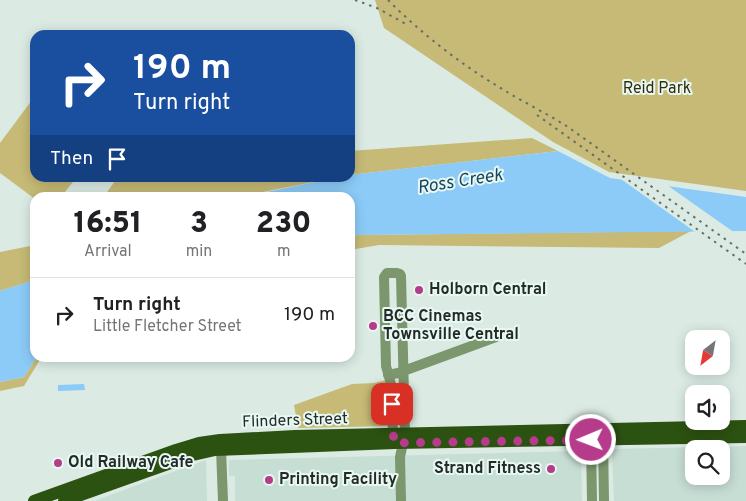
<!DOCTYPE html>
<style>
:root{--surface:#fff;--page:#f6f6f6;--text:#202124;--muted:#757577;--line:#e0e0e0}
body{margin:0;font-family:Overpass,sans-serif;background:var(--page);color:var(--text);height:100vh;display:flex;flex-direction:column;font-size:19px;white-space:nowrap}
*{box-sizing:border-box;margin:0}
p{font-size:16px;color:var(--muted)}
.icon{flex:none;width:28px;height:28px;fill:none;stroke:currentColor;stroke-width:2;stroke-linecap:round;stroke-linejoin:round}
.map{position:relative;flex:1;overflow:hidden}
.details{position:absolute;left:30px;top:192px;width:325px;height:170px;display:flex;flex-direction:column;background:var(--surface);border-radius:15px;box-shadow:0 2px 12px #0003}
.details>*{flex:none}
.guide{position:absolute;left:30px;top:30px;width:325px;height:152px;border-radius:15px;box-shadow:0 2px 12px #0003;background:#1a4fa0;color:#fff;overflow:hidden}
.needle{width:32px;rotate:211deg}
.fabs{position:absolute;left:685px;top:330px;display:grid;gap:10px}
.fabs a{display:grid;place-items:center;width:45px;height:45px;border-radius:10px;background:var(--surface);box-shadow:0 2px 12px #0003;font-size:25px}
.pin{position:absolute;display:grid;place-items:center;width:42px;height:42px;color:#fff;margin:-21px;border-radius:10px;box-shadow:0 2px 8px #0006}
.me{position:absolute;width:55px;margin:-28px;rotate:269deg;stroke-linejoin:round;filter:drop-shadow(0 0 4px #0008)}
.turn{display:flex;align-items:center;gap:18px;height:105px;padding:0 20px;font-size:22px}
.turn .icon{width:65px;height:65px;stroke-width:2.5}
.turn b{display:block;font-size:35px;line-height:42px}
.then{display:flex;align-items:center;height:48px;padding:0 20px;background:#0003;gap:10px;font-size:19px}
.eta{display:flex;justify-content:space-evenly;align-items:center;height:85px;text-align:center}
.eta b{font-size:30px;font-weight:800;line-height:35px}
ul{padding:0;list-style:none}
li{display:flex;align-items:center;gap:15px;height:75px;padding:0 20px;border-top:1px solid var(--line)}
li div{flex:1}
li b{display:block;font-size:19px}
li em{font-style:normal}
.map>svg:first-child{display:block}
.built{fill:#c7ded5;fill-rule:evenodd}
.green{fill:#c6ba76}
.water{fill:#8ccbf7}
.pier{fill:#dbebe4}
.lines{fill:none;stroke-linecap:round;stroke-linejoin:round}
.minor{stroke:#7c976e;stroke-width:10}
.major{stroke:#2c5211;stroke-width:12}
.rail{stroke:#656e6a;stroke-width:2;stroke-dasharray:2.5 5;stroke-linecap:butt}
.route{stroke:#b73b8b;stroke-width:9;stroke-dasharray:0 16.2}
.poi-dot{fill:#b73b8b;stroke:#e8f8f2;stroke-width:2}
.labels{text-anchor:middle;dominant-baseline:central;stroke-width:4;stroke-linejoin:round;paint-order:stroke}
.park-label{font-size:16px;fill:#322d0e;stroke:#e8f8f2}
.poi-label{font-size:16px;font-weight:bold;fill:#242a27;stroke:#e8f8f2;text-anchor:start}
.street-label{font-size:16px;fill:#242a27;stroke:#e8f8f2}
.water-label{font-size:18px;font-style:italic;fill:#164664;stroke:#e8f8f2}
</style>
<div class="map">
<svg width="746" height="501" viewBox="0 0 746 501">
<rect width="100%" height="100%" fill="#dbebe4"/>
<path class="built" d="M 746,446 L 746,501 L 614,501 L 612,451 L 614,449 ZM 694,449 L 721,449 L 721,476 L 694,476 Z
M 581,451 L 582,501 L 235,501 L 235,476 L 229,476 L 229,460 Z
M 206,460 L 207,501 L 94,501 L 148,481 Z"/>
<path class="green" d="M 375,0 L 746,0 L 746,191 L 609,172 L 553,142 L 384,28 Z
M 35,96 L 35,178 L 76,178 L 61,197 L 35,198 L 35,199 L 0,173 L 0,143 Z
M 532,138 L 558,151 L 350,175 L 350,151 Z
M 117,178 L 334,178 L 238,197 L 103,198 Z
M 691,231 L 659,248 L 379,245 L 350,250 L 350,237 L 357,235 Z
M 35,245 L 35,280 L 0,291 L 0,252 Z
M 36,358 L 41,358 L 24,386 L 0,391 L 0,382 L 24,377 Z
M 387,380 L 389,426 L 298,428 L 294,405 L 352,384 L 374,383 Z"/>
<path class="water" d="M 558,151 L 610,178 L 746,197 L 746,231 L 358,235 L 350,237 L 350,198 L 238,198 L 334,178 L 350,178 L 350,175 Z
M 35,280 L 36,358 L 24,377 L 0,382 L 0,291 Z
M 84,384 L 85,390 L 58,391 L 58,385 Z"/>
<path class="pier" d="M 618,177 L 664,183 L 735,233 L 698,234 Z"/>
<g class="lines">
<path class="minor" d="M 388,375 L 398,373 L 496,337
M 393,434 L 391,384 L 386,366 L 384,277 L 387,273 L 397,273 L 400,274 L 401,276 L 405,434
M 591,440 L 592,501
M 603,440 L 604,501
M 221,449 L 223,501
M 401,501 L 400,457 L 403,443"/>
<path class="major" d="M 34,501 L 176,450 L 199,443 L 220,440 L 295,436 L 746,426
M 64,501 L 193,455 L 215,450 L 395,443 L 746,437"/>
<path class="rail" d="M 355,0 L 377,8 L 406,24
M 388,0 C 421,33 459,63 499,87 C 521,101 546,113 568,127 L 746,254
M 537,115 L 746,264"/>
</g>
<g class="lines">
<path class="route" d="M 392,404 L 393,434 L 395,443 L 591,440"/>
</g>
<g class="poi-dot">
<circle cx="419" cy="290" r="5"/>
<circle cx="373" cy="326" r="5"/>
<circle cx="58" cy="463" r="5"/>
<circle cx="551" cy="469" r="5"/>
<circle cx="269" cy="480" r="5"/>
</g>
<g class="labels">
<g class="park-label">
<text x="657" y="89">Reid Park</text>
</g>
<g class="poi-label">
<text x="429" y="290">Holborn Central</text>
<text x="383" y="317">BCC Cinemas<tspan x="383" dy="18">Townsville Central</tspan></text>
<text x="68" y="463">Old Railway Cafe</text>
<text x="541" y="469" text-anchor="end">Strand Fitness</text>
<text x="279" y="480">Printing Facility</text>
</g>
<g class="street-label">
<text transform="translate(295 421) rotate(-2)">Flinders Street</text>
</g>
<g class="water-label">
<text transform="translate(460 182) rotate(-9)">Ross Creek</text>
</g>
</g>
</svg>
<div class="fabs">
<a><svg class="needle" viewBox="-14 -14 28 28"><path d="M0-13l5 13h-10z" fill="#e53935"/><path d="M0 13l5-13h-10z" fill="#757577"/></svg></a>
<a><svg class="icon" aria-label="sound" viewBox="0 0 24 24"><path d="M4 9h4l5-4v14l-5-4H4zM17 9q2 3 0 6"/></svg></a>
<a><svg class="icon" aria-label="search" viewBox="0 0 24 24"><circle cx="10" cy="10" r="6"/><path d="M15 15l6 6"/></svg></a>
</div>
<div class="pin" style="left:392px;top:404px;background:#d93025"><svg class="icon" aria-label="arrive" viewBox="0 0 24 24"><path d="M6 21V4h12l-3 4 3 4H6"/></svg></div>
<svg class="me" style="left:591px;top:440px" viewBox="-20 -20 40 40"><circle r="17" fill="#b73b8b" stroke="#fff" stroke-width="3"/><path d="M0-11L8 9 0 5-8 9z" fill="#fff"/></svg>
<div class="guide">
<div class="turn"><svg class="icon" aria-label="right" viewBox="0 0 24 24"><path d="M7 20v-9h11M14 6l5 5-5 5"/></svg><div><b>190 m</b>Turn right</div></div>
<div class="then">Then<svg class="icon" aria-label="arrive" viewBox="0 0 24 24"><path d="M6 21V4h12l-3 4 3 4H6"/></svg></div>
</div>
<section class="details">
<div class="eta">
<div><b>16:51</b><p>Arrival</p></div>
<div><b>3</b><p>min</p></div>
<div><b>230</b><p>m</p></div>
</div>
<ul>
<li><svg class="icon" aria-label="right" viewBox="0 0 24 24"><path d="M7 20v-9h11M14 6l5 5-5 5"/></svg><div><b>Turn right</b><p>Little Fletcher Street</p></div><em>190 m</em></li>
</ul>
</section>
</div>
